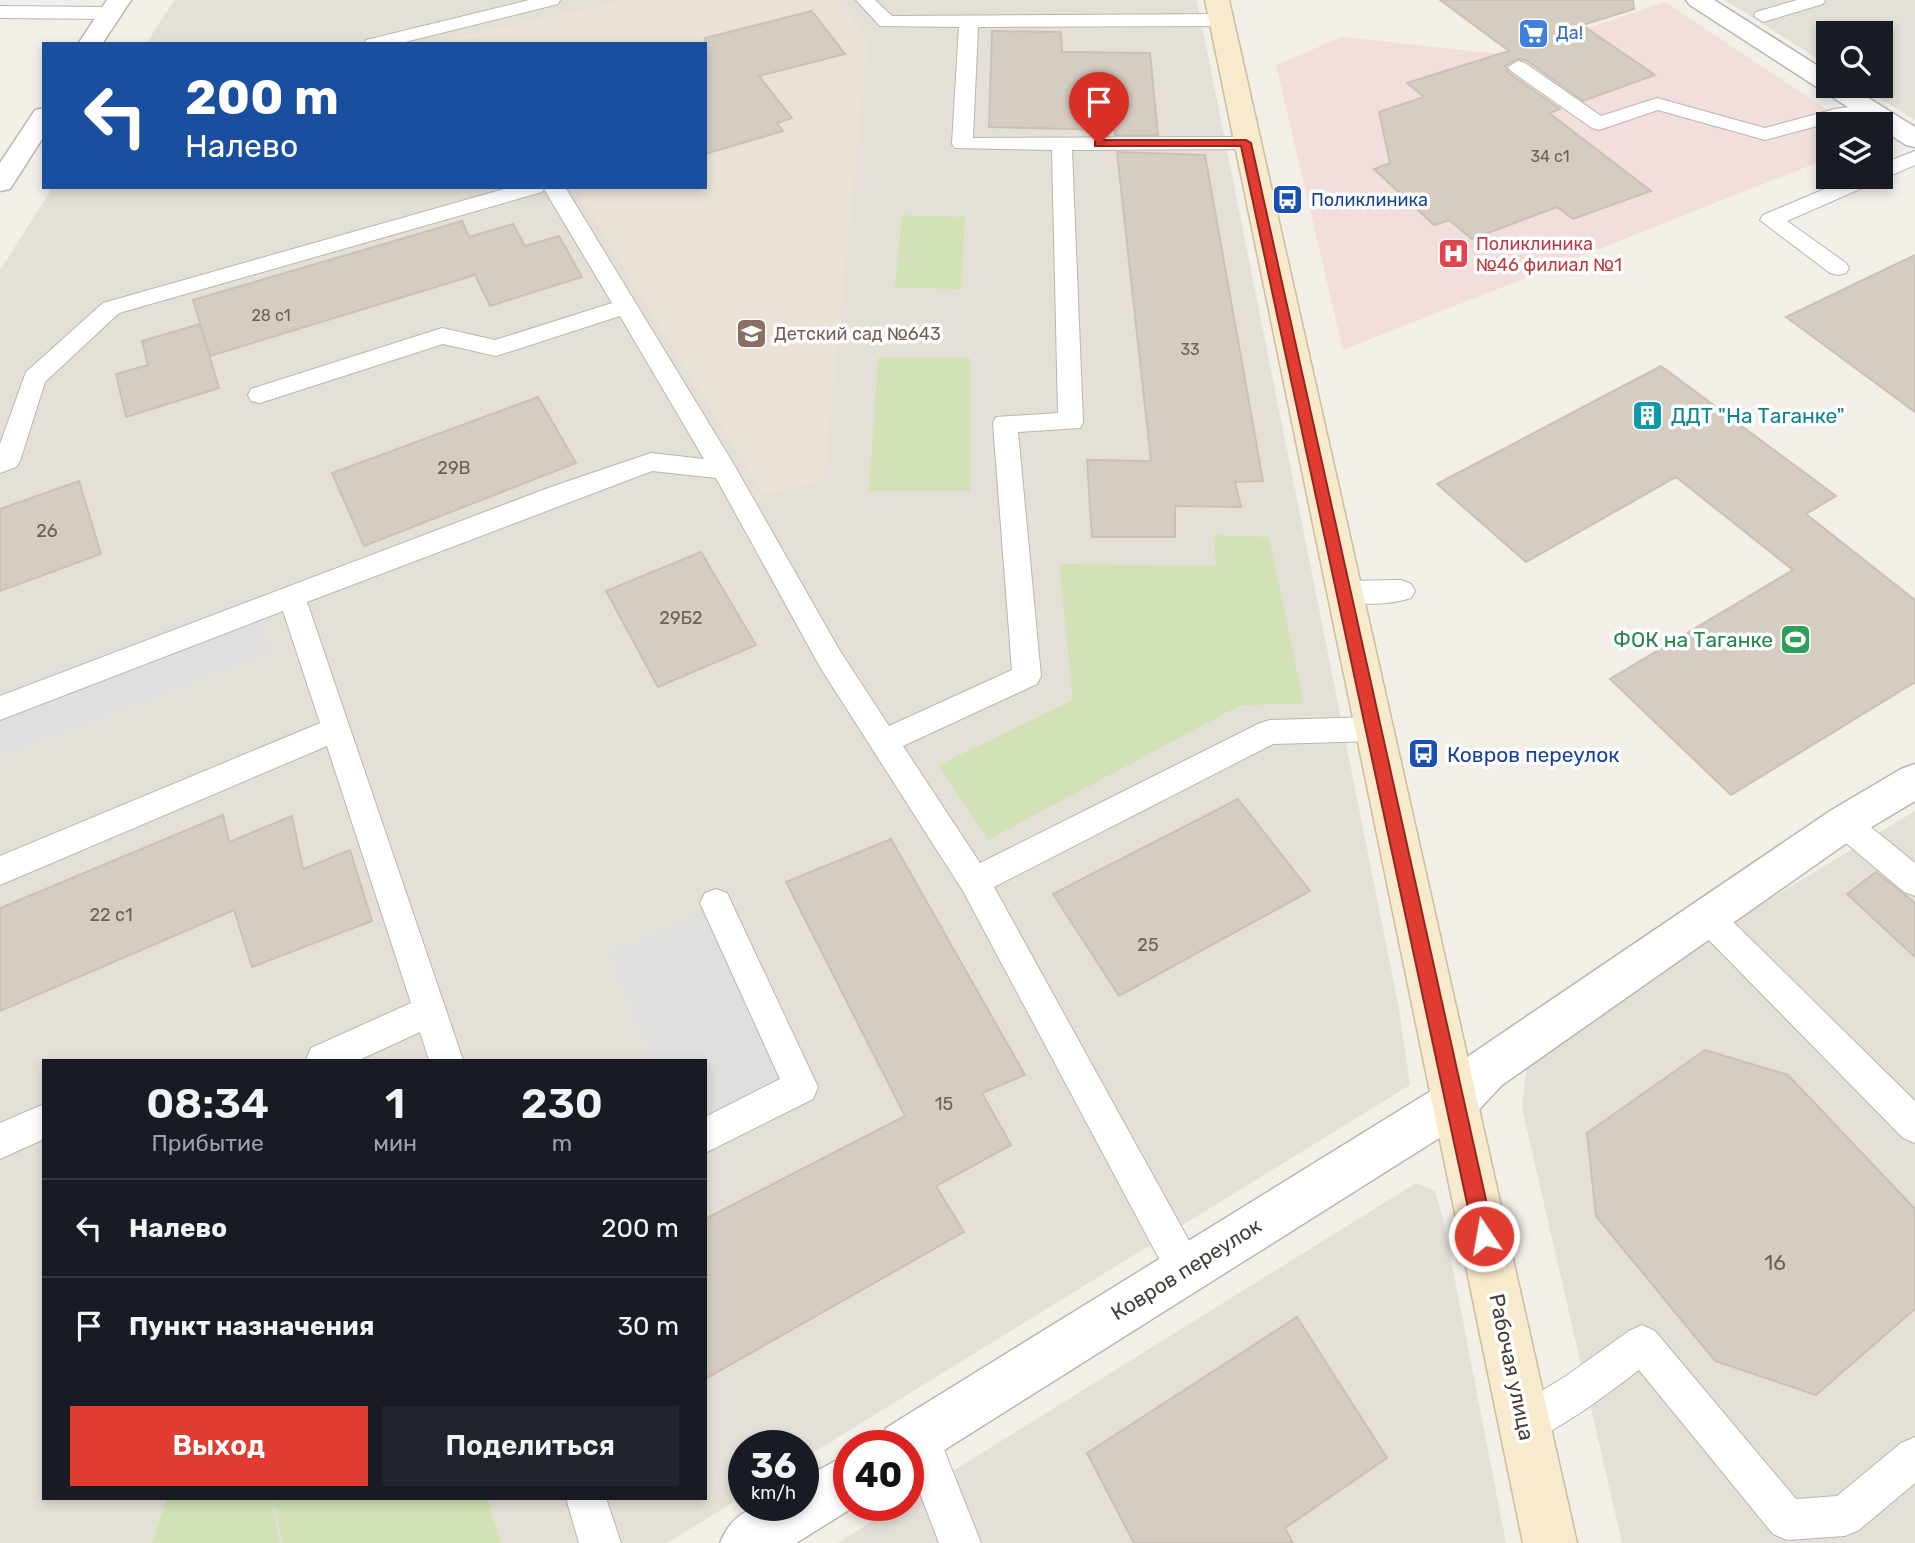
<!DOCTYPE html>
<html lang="ru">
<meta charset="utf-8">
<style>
:root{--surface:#171b24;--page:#20242c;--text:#f1f3f6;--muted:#9ea1a6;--line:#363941;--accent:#e13c31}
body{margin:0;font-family:Rubik,sans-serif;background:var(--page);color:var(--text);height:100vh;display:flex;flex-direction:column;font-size:26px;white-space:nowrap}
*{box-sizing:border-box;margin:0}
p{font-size:23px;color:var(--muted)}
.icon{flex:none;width:38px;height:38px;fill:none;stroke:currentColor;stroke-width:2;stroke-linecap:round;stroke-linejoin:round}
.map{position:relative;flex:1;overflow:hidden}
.drawer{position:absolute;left:42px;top:1059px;width:665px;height:441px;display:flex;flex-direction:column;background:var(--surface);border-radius:0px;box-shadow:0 4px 10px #0003}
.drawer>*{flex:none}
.hud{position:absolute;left:42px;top:42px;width:665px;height:147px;border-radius:0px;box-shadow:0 4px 10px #0003;background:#1a4fa0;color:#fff;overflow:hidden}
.controls{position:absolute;left:1816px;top:21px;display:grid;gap:14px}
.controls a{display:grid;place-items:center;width:77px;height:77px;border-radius:0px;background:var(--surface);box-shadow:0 4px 10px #0003;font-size:35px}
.speed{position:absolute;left:728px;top:1430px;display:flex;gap:14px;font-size:35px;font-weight:700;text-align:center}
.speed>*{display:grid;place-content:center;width:91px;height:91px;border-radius:50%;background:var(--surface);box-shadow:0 4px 10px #0003;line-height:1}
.speed small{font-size:18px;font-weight:400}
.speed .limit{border:10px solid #d22;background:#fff;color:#111}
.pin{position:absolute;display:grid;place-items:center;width:60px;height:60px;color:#fff;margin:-72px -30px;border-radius:50% 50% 50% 0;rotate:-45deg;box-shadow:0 0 7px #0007}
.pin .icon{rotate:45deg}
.me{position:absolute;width:77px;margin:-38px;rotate:348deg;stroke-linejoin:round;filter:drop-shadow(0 0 5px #0008)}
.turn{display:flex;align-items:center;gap:24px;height:147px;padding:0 28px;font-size:32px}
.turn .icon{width:91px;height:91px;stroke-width:2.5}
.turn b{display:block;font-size:49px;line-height:60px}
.eta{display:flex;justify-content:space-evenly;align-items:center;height:119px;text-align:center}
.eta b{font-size:42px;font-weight:600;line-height:49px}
.primary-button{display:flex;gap:14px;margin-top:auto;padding:14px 28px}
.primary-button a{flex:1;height:80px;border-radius:0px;background:var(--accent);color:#fff;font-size:28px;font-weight:600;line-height:80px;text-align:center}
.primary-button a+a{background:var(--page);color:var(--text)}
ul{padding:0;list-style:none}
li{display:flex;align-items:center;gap:21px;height:98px;padding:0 28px;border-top:2px solid var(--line)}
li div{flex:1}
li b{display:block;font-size:26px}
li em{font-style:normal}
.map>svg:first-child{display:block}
.residential{fill:#e5e0d7;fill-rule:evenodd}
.education{fill:#eae2d4}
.medical{fill:#f1dedd}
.green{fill:#d2e2b6}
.parking{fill:#e1dfdd}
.building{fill:#d5ccc2;stroke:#ccc0b3;stroke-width:2}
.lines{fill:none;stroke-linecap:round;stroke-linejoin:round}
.lane-casing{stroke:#bdb5ac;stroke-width:2}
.street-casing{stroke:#bdb5ac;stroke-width:3}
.secondary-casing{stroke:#cdbc9d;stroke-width:3}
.lane{fill:#fff;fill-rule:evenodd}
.street{fill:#fff;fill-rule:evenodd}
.secondary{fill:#f8eacc;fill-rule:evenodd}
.route{fill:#e13c31;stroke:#922720;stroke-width:2}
.labels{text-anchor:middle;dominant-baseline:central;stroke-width:7;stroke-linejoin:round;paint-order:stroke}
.far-number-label{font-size:16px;fill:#69625a}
.far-shop-label{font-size:18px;fill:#366cbe;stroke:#fff;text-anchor:start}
.far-transit-label{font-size:18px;fill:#164399;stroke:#fff;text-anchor:start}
.far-health-label{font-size:18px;fill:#be3a42;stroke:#fff;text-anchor:start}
.far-education-label{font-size:18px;fill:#785e54;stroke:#fff;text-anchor:start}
.number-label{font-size:18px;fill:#69625a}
.culture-label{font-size:21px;fill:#0d838f;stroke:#fff;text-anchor:start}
.leisure-label{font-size:21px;fill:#27864d;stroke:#fff;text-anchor:end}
.transit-label{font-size:21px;fill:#164399;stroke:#fff;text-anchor:start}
.near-number-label{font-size:21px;fill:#69625a}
.street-label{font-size:21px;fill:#453f38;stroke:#fff}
</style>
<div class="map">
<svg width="1915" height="1543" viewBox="0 0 1915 1543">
<rect width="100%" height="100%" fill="#f2eee8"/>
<path class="residential" d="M 174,0 L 1197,0 L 1399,1009 L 1410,1085 L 803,1459 L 803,1446 L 744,1446 L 744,1496 L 667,1543 L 0,1543 L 0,270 L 53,187 L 705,187 L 705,44 L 146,44 ZM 44,1060 L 705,1060 L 705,1498 L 44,1498 Z
M 1725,0 L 1915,0 L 1915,120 L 1860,86 L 1881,86 L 1881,33 L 1829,33 L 1829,66 Z
M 1915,811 L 1915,1543 L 1622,1543 L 1522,1108 L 1529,1045 Z
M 1416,1183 L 1435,1191 L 1443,1218 L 1506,1543 L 838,1543 L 899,1505 L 908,1505 L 908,1499 Z"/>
<path class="education" d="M 625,0 L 837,0 L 868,40 L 824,480 L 764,495 L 574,187 L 705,187 L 705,44 L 425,44 Z"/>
<path class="medical" d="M 1665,2 L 1848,124 L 1829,124 L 1829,158 L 1343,350 L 1276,65 L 1342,37 L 1508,55 Z"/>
<path class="green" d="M 902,215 L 965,217 L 961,289 L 895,288 Z
M 878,358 L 970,358 L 970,491 L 869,491 Z
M 1214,535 L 1269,537 L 1304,704 L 1241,705 L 988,840 L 939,765 L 1073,700 L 1059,564 L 1216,566 Z
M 167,1498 L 271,1498 L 280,1543 L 152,1543 Z
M 272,1498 L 487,1498 L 501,1543 L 283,1543 Z"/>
<path class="parking" d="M 252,595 L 272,653 L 0,758 L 0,689 Z
M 716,903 L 801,1087 L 705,1136 L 705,1060 L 650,1060 L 607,953 Z"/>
<path class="building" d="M 1440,0 L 1633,0 L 1634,9 L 1582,25 L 1655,75 L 1583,101 L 1526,60 L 1517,59 L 1505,66 L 1509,73 L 1560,109 L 1549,113 L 1651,191 L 1573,219 L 1557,207 L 1472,239 L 1449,220 L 1434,225 L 1374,169 L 1390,163 L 1379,112 L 1424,97 L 1407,83 L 1509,51 Z
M 812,11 L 845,54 L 759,76 L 792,118 L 777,123 L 783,131 L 705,154 L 705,38 Z
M 992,31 L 1061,32 L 1062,52 L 1150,53 L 1158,135 L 1115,135 L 1115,130 L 989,127 Z
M 1117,152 L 1205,155 L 1263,481 L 1235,482 L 1241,507 L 1175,506 L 1175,537 L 1092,537 L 1087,460 L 1151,461 Z
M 462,221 L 469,237 L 513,224 L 525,246 L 559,236 L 582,277 L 490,306 L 475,275 L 210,356 L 193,300 Z
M 1915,255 L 1915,412 L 1786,317 Z
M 200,324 L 219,388 L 126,417 L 116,374 L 148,365 L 142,341 Z
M 1661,366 L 1836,496 L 1806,514 L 1915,600 L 1915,682 L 1731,795 L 1610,679 L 1793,570 L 1676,477 L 1526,562 L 1437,484 Z
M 538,397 L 576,463 L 364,546 L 332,473 Z
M 79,481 L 101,554 L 0,591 L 0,509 Z
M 701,552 L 756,645 L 658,687 L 606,591 Z
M 1238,799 L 1310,891 L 1119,996 L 1053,894 Z
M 223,815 L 229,842 L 292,816 L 303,869 L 350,850 L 372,921 L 252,967 L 234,910 L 0,1011 L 0,908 Z
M 891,839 L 1025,1075 L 982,1093 L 1011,1145 L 936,1186 L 964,1232 L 705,1379 L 705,1219 L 905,1116 L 786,882 Z
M 1876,872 L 1915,903 L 1915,957 L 1847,894 Z
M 1705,1050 L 1788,1075 L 1915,1209 L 1915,1309 L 1816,1395 L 1715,1361 L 1596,1216 L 1587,1133 Z
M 1297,1317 L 1387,1458 L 1285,1528 L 1293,1543 L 1134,1543 L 1087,1453 Z"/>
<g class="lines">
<defs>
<path id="lane" d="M 529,0 L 560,0 L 558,4 L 397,44 L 364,44 L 366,40 Z
M 856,0 L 875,0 L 892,16 L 1221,14 L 1230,20 L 1221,26 L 978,27 L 973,138 L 1246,137 L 1253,139 L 1256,143 L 1253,147 L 1246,149 L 1072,150 L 1083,422 L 1080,428 L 1018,432 L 1041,676 L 1037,684 L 903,746 L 980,863 L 1260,723 L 1270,720 L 1375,717 L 1385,720 L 1390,729 L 1385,738 L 1375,741 L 1273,744 L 994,887 L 1198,1257 L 1204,1270 L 1198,1283 L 1185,1289 L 1172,1283 L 963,891 L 820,667 L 716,478 L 652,471 L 307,602 L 463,1060 L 429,1060 L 420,1032 L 359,1060 L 306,1060 L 311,1048 L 411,1003 L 327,746 L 0,885 L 0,856 L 320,723 L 283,611 L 0,720 L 0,696 L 548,488 L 642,456 L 651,453 L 704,459 L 620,316 L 496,356 L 443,344 L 260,403 L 251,401 L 248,395 L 251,389 L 442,328 L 495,340 L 612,303 L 544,189 L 542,192 L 119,313 L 45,382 L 20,461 L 16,467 L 0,473 L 0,444 L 26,372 L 103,303 L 511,187 L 565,187 L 733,463 L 840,651 L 889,726 L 1012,670 L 993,423 L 996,417 L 1058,413 L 1052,150 L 955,148 L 952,144 L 959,27 L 880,26 Z
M 1797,0 L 1825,0 L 1823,4 L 1763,22 L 1754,16 L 1756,12 Z
M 0,6 L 110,7 L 119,13 L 110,19 L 0,18 Z
M 1518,61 L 1525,63 L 1601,116 L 1657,98 L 1765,128 L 1835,109 L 1870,104 L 1877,106 L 1880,110 L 1877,114 L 1836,121 L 1765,140 L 1658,110 L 1599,130 L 1592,128 L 1511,71 L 1508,67 Z
M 1915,151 L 1915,165 L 1787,221 L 1846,263 L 1849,268 L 1846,273 L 1838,275 L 1830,273 L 1760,220 L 1763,215 L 1853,177 L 1881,177 L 1881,164 Z
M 1401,580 L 1411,584 L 1415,591 L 1411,598 C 1390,605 1356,606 1335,599 L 1331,592 L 1335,585 L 1345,581 Z
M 1844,810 L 1855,814 L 1915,863 L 1915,896 L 1904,892 L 1833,832 L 1829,823 L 1833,814 Z
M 716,889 L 727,893 L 818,1087 L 813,1099 L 705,1153 L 705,1117 L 780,1079 L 700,903 L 705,893 Z
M 1707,902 L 1718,907 L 1915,1101 L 1915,1143 L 1903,1138 L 1696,927 L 1691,917 L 1696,907 Z
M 44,1104 L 44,1139 L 0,1159 L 0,1123 Z
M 1642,1325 L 1655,1331 L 1796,1499 L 1837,1496 L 1901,1443 L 1915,1437 L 1915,1483 L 1859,1530 L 1845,1536 L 1787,1540 L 1773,1534 L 1639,1370 C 1603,1397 1566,1426 1524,1444 L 1510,1438 L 1504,1424 L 1510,1410 L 1566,1376 L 1629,1331 Z
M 919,1416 L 933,1422 L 981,1543 L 939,1543 L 908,1462 L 908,1446 L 902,1446 L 899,1436 L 905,1422 Z
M 566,1498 L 606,1498 L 621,1543 L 579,1543 Z"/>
<path id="street" d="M 107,0 L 131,0 L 102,44 L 78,44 Z
M 1686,0 L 1714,0 L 1829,73 L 1829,86 L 1849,86 L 1915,127 L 1915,147 L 1906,145 L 1881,129 L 1881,124 L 1874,124 L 1690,5 Z
M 44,108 L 44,136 L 10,189 L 0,191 L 0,163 L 35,110 Z
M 1915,764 L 1915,801 L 1858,835 L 1502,1085 L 1471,1118 L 922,1464 L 908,1470 L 908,1446 L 879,1446 L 886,1428 L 1439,1086 L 1470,1055 L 1830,811 L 1901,769 Z
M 849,1454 L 849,1505 L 857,1505 L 796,1543 L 720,1543 C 737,1502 765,1505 803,1505 L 803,1478 Z"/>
<path id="secondary" d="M 1205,0 L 1229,0 L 1577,1543 L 1523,1543 Z"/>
</defs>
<use href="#lane" class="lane-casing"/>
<use href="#street" class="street-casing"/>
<use href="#secondary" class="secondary-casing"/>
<use href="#lane" class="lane"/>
<use href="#street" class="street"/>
<use href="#secondary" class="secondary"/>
</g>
<path class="route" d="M 1099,140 L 1246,140 L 1251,143 L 1494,1236 L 1491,1243 L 1484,1246 L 1477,1243 L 1474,1236 L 1241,146 L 1095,146 L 1095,141 Z"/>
<defs>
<symbol id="supermarket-square" viewBox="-11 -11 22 22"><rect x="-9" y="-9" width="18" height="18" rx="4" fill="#3f7fe0" stroke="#fff"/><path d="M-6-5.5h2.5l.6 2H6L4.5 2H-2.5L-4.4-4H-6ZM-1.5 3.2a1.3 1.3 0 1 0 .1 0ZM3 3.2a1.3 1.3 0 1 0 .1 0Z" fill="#fff"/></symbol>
<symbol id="bus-square" viewBox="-11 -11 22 22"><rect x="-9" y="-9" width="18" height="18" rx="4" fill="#1a4fb4" stroke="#fff"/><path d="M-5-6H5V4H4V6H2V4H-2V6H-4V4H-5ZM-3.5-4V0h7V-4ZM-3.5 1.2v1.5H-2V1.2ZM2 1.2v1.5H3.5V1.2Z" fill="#fff"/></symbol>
<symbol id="hospital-square" viewBox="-11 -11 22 22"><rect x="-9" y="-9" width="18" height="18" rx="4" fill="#e0444e" stroke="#fff"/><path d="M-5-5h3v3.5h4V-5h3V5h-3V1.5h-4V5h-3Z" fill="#fff"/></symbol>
<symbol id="school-square" viewBox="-11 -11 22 22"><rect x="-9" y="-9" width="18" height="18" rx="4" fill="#8d6e63" stroke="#fff"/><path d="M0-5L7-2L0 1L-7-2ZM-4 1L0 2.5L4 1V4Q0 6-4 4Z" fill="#fff"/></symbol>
<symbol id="building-square" viewBox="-11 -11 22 22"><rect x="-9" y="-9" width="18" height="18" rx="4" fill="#0f9aa8" stroke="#fff"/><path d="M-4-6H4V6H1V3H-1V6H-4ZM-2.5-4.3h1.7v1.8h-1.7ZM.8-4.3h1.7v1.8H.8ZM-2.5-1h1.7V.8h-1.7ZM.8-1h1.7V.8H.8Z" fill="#fff"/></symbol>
<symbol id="stadium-square" viewBox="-11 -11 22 22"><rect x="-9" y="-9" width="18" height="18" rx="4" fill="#2e9e5b" stroke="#fff"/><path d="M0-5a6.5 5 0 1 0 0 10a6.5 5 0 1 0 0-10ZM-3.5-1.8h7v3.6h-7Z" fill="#fff"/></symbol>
</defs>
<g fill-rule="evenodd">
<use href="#supermarket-square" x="1516" y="16" width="35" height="35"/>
<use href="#bus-square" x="1270" y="182" width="35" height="35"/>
<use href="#hospital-square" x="1436" y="236" width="35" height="35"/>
<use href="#school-square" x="734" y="316" width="35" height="35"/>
<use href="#building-square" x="1630" y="398" width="35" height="35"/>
<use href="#stadium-square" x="1778" y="622" width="35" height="35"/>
<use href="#bus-square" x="1406" y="736" width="35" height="35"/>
</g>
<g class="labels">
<g class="far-number-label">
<text x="1550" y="156">34 с1</text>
<text x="271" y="315">28 с1</text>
<text x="1190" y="349">33</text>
</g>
<g class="far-shop-label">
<text x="1556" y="33">Да!</text>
</g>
<g class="far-transit-label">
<text x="1311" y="200">Поликлиника</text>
</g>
<g class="far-health-label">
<text x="1476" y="244">Поликлиника<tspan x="1476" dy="21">№46 филиал №1</tspan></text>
</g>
<g class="far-education-label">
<text x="774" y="334">Детский сад №643</text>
</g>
<g class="number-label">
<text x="454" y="468">29В</text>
<text x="47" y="531">26</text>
<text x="681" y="618">29Б2</text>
<text x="111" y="915">22 с1</text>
<text x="1148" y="945">25</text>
<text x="944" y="1104">15</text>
</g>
<g class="culture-label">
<text x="1671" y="415">ДДТ "На Таганке"</text>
</g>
<g class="leisure-label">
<text x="1773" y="639">ФОК на Таганке</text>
</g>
<g class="transit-label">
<text x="1447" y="754">Ковров переулок</text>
</g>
<g class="near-number-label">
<text x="1775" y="1262">16</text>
</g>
<g class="street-label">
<text transform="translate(1186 1269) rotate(-32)">Ковров переулок</text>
<text transform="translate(1512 1367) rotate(78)">Рабочая улица</text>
</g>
</g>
</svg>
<div class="controls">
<a><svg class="icon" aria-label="search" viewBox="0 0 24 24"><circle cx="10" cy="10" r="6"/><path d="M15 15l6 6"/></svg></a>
<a><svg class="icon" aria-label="layers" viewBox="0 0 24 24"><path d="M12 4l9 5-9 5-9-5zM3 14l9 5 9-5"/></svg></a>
</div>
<div class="speed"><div>36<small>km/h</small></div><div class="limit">40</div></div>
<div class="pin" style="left:1099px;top:144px;background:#d93025"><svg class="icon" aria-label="arrive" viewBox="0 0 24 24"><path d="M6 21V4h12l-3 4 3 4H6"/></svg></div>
<svg class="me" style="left:1484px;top:1236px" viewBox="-20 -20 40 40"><circle r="17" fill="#e13c31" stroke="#fff" stroke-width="3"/><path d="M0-11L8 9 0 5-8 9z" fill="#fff"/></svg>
<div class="hud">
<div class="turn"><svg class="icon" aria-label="left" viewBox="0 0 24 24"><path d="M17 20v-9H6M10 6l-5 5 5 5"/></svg><div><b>200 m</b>Налево</div></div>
</div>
<section class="drawer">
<div class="eta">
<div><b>08:34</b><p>Прибытие</p></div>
<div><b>1</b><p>мин</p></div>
<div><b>230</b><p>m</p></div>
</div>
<ul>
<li><svg class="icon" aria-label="left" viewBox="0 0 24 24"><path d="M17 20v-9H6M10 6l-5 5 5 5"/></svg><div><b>Налево</b></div><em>200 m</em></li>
<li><svg class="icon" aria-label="arrive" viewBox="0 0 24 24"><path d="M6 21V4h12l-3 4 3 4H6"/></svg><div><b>Пункт назначения</b></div><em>30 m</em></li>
</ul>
<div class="primary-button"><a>Выход</a><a>Поделиться</a></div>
</section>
</div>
